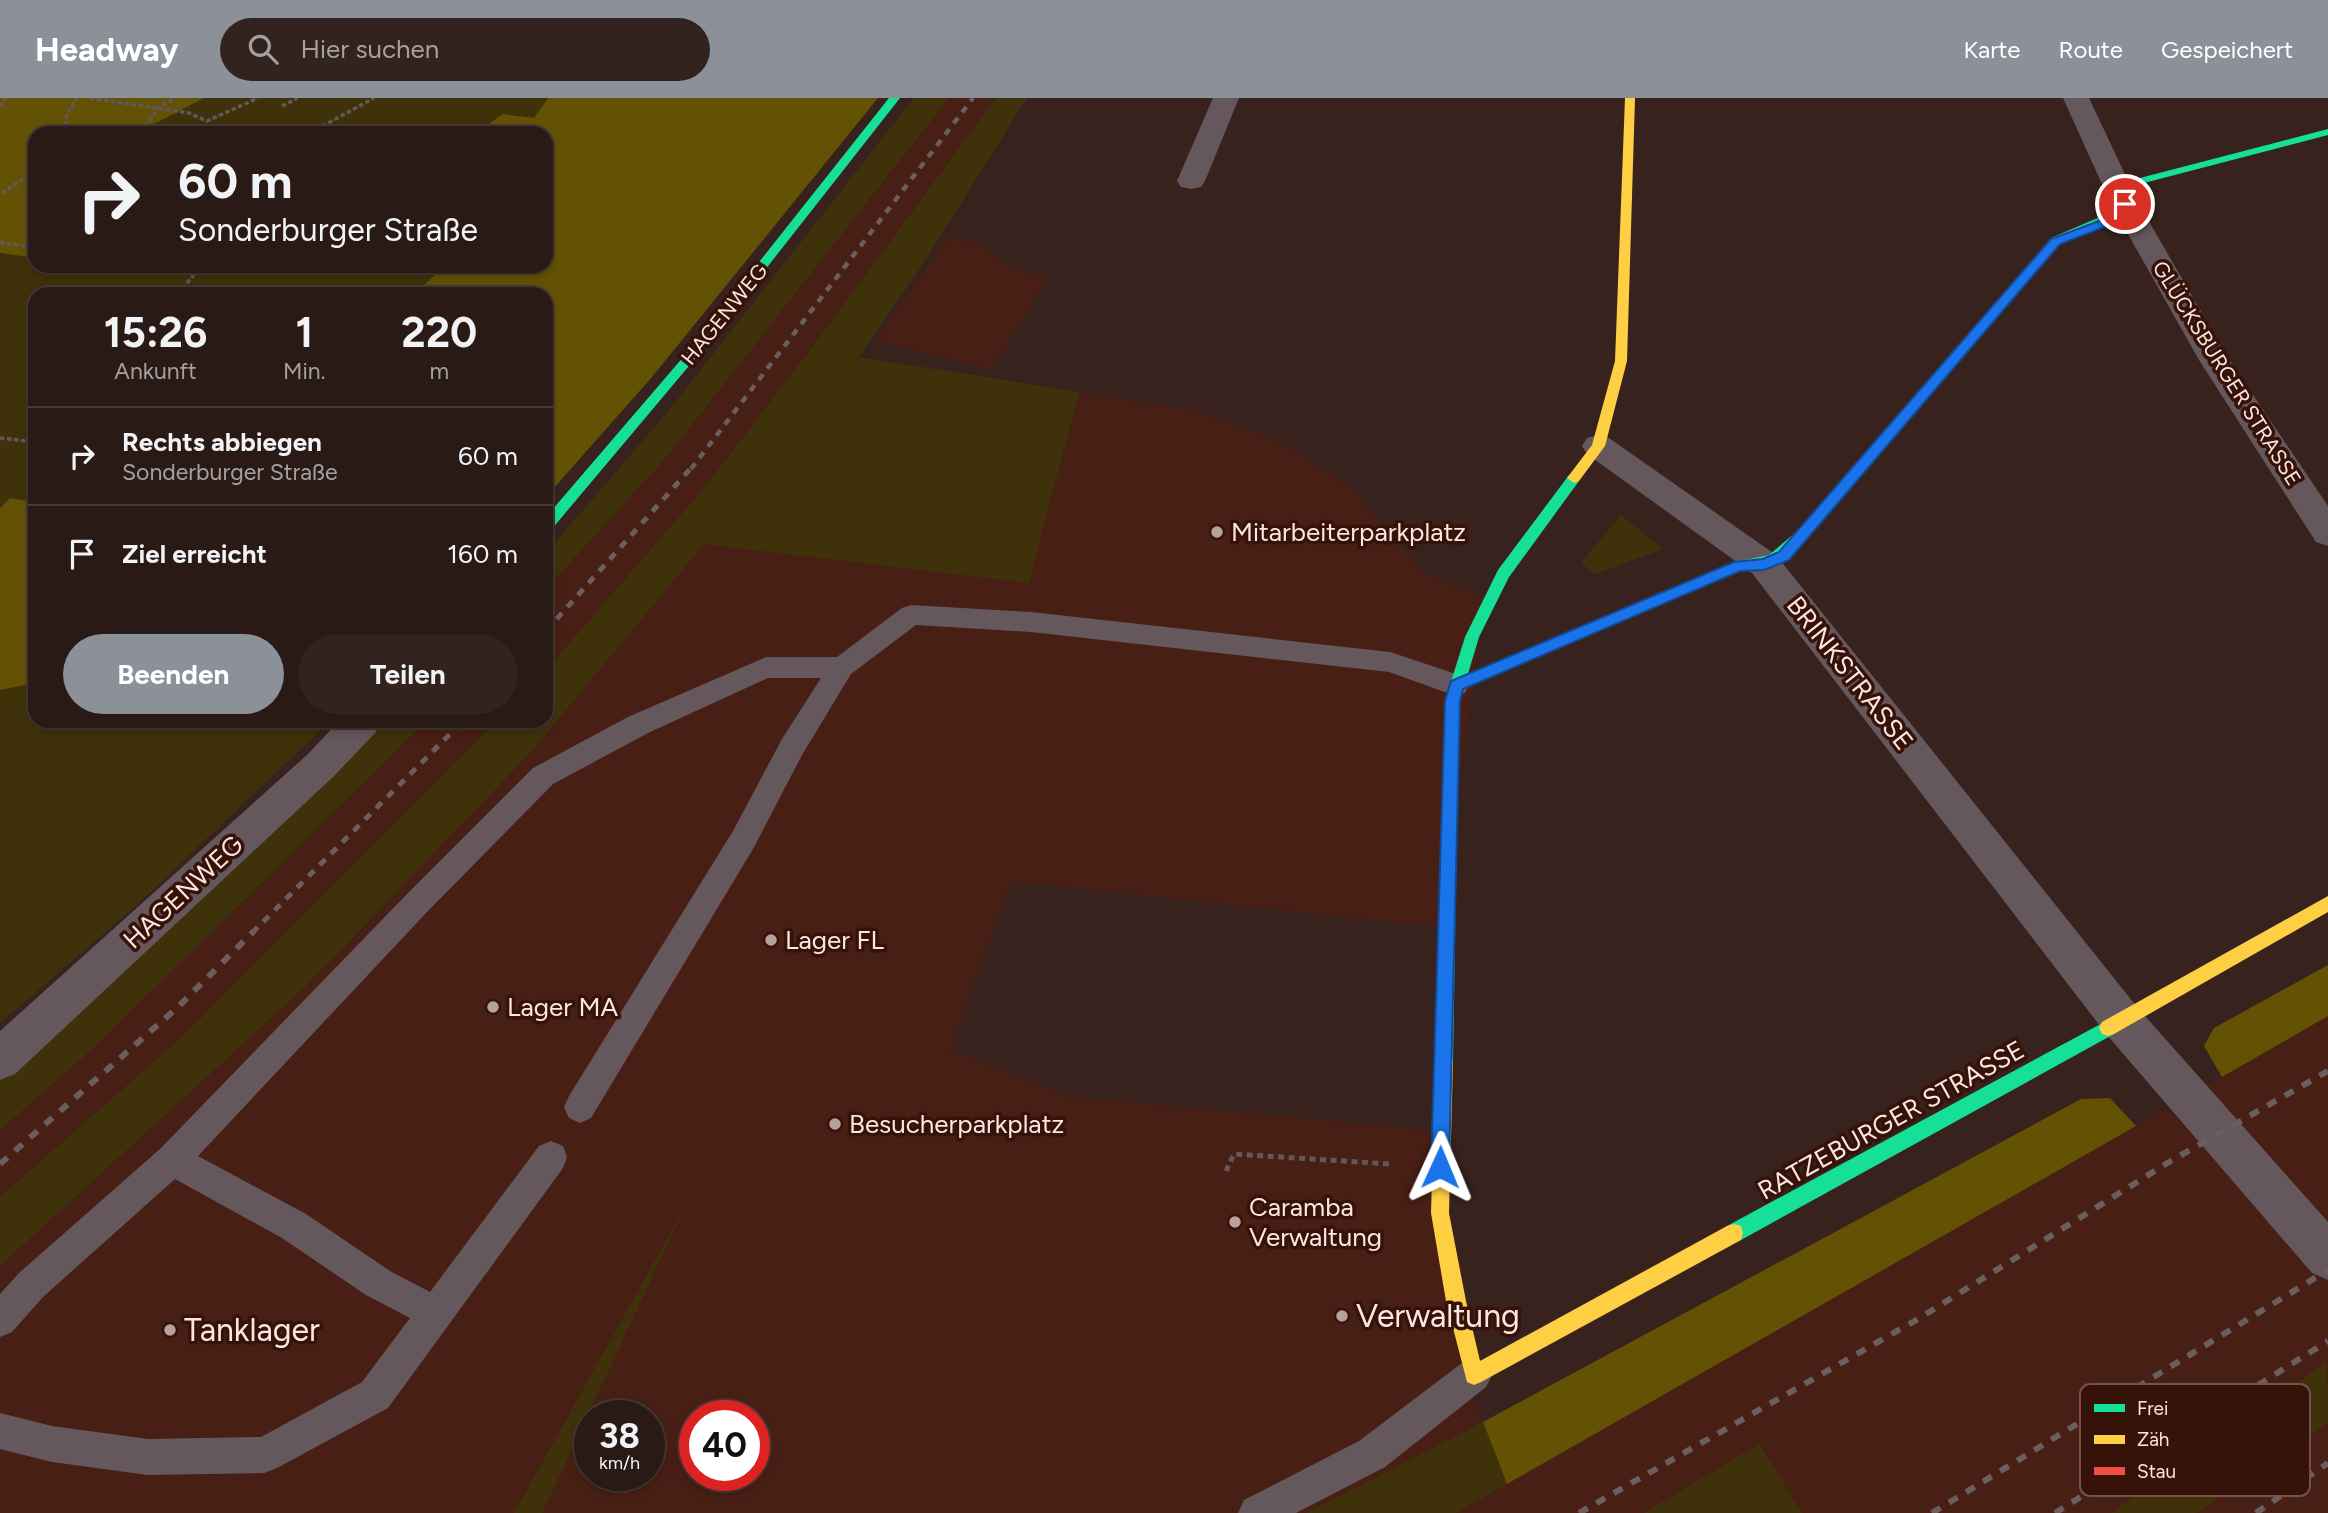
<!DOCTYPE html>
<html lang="de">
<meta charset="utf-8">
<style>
:root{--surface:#2a1a16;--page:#32231f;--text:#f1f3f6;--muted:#a5a1a1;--line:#463835;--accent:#8c9099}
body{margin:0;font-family:Figtree,sans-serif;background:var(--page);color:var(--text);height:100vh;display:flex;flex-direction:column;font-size:26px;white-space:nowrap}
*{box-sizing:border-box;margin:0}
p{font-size:23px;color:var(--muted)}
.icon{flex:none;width:38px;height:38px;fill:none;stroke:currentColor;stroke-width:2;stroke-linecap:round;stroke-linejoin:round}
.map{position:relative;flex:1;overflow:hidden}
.panel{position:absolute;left:28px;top:189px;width:525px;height:441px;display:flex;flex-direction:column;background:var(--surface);border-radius:21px;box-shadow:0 4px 10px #0003,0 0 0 2px var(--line)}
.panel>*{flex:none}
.top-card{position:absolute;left:28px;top:28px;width:525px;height:147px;border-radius:21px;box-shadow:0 4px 10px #0003,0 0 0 2px var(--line);background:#2a1a16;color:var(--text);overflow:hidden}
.speed{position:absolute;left:574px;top:1302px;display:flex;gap:14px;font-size:35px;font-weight:700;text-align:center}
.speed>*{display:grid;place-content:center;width:91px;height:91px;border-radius:50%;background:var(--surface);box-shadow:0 4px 10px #0003,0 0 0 2px var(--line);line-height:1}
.speed small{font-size:18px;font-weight:400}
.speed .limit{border:10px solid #d22;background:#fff;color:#111}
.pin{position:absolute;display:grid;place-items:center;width:60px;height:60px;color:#fff;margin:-30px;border:4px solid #fff;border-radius:50%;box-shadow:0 2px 7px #0007}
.me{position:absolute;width:77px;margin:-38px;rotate:1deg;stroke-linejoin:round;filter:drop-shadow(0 0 5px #0008)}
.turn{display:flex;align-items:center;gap:24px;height:147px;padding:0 35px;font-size:32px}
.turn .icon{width:91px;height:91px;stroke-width:2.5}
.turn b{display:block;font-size:49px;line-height:60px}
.eta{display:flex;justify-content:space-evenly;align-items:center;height:119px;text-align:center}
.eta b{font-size:42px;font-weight:700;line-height:49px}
.cta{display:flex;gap:14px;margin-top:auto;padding:14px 35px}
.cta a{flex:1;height:80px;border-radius:42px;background:var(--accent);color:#fff;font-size:28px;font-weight:700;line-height:80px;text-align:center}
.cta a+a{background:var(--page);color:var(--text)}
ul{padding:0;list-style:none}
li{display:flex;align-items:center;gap:21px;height:98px;padding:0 35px;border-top:2px solid var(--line)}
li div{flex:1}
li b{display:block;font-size:26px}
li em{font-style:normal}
header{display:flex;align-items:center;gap:42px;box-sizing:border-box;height:98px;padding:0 35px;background:var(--accent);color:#fff}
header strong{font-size:33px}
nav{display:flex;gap:38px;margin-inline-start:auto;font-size:24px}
.search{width:490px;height:63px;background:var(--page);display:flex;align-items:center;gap:18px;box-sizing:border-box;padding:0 24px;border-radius:38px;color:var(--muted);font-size:26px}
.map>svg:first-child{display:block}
.built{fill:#481f14;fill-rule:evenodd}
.green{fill:#3f320b}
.forest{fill:#645204}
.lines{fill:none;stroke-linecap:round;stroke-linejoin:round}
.path-far1{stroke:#63575a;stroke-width:3.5;stroke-dasharray:4.5 2.5;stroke-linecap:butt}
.path{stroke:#63575a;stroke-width:5;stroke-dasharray:6 4.5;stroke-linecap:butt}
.lane{fill:#65585d;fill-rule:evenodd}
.street{fill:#65585d;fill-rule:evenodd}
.fast{fill:#16e098;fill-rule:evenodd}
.slow{fill:#ffcf43;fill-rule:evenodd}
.jam{fill:#f24e42;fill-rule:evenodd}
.rail-far2{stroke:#6b5e5f;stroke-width:4.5;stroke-dasharray:7 7;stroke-linecap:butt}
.rail-far1{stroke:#6b5e5f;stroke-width:5;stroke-dasharray:8 8;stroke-linecap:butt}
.rail{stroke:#6b5e5f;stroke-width:6;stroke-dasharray:10 10;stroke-linecap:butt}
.route{fill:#1a73e8;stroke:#114b97;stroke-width:2}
.poi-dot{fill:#b7a19d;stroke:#371209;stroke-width:2.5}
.labels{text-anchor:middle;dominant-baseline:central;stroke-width:7;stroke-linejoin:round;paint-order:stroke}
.far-street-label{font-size:21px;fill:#fbe6e1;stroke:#371209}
.poi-label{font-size:26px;fill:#fbe6e1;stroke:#371209;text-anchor:start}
.street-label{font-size:26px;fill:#fbe6e1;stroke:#371209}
.near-poi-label{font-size:32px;fill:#fbe6e1;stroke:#371209;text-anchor:start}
.key{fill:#371209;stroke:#72524a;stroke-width:2}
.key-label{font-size:19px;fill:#fbe6e1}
</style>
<header>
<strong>Headway</strong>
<div class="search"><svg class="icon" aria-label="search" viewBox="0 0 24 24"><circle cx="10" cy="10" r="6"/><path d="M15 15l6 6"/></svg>Hier suchen</div>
<nav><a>Karte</a><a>Route</a><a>Gespeichert</a></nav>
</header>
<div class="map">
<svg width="2328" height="1415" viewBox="0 0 2328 1415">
<rect width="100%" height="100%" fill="#38221e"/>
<path class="built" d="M 949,0 L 996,0 L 819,240 L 704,390 L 546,572 L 546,491 L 665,361 Z
M 949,139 L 980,146 L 1015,172 L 1049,180 L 991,271 L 874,243 Z
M 1079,294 L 1197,313 L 1276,342 L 1349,388 L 1425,476 L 1486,500 L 1437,829 L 1011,783 L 950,952 L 1070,999 L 1430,1032 L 1466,1282 L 1483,1324 L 1307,1415 L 0,1415 L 0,1168 L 304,890 L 533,652 L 704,445 L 1029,485 ZM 590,1318 L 649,1318 L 649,1377 L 590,1377 ZM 695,1318 L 754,1318 L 754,1377 L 695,1377 Z
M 426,623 L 496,623 L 184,937 L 0,1099 L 0,1032 L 97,947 Z
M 2328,918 L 2328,1415 L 1456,1415 L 2136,1028 Z"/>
<path class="green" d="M 21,0 L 548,0 L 534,20 L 503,16 L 476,35 L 35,35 Z
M 914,0 L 949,0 L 665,361 L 546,491 L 546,455 L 670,311 Z
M 996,0 L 1027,0 L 923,166 L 859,259 L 1079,294 L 1029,485 L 704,446 L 533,652 L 304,890 L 0,1168 L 0,1099 L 184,937 L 496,623 L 546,623 L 546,572 L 704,390 L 819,240 Z
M 0,155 L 35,160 L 35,168 L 445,168 L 414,196 L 35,196 L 35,404 L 10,400 L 0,410 Z
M 1621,417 L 1663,451 L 1595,476 L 1581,465 Z
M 35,585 L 35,623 L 330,623 L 139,805 L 0,925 L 0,592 Z
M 388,623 L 426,623 L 97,947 L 0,1032 L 0,981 L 307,700 Z
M 687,1105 L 542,1415 L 514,1415 Z
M 2327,1264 L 2328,1325 L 2196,1415 L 2111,1415 Z
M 1483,1324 L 1507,1386 L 1456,1415 L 1307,1415 Z
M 1759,1346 L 1802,1415 L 1644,1415 Z"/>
<path class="forest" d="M 0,0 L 204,0 L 148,29 L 149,35 L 35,35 L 35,160 L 0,155 Z
M 548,0 L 878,0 L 652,279 L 546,399 L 546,196 L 414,196 L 445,168 L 546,168 L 546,35 L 476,35 L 503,16 L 534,20 Z
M 10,400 L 35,404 L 35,585 L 0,592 L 0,410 Z
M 2328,867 L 2328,918 L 2222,979 L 2204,948 L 2214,930 Z
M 2110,1000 L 2136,1028 L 1507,1386 L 1483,1324 L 2081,1001 Z"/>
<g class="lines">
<path class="path-far1" d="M 90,0 L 189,15 L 207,23 L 258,0
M 0,8 L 6,0
M 282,8 L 296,1 L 294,0
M 65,35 L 67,16 L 77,0
M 142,35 L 158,10 L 175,0
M 310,35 L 374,0
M 2,95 L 35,73
M 0,145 L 35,149
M 178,196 L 201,168
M 0,340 L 35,344"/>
<path class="path" d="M 1226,1073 L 1234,1056 L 1390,1066"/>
<path class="lane" d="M 911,507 L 1031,514 L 1390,554 L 1465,579 L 1469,587 L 1465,595 L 1456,598 L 1389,574 L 1031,534 L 916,527 L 851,576 L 802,657 L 753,751 L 591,1020 L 580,1025 L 569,1020 L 564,1009 L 569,998 L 733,733 L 782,641 L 821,580 L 768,580 L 648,635 L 553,686 L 427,814 L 198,1058 L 306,1116 L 390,1173 L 430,1194 L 539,1048 L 551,1043 L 563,1048 L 567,1059 L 563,1070 L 388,1310 L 277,1370 L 264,1375 L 148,1377 L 52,1364 L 0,1351 L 0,1315 L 52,1328 L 148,1341 L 261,1339 L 362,1284 L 410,1220 L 366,1197 L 282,1140 L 175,1081 L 43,1199 L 12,1234 L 0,1239 L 0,1196 L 19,1175 L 160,1051 L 407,796 L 533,670 L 628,619 L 757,563 L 766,559 L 837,559 L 902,510 Z
M 1474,1259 L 1486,1265 L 1492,1277 L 1486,1289 L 1385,1369 L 1296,1415 L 1238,1415 L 1244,1402 L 1359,1343 L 1462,1265 Z"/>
<path class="street" d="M 1213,0 L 1239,0 L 1205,83 L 1201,89 L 1191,91 L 1181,89 L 1177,83 Z
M 2063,0 L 2089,0 L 2139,106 L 2226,257 L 2328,408 L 2328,448 L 2316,444 L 2199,262 L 2111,106 Z
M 1598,337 L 1609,340 L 1776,457 L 2137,909 L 2328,1124 L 2328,1182 L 2312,1175 L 2107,937 L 1752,475 L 1587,356 L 1582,348 L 1587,340 Z
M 339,623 L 382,623 L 376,634 L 334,678 L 15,976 L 0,982 L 0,933 L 308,656 Z"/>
<path class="fast" d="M 889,0 L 900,0 L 699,256 L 551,432 L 546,433 L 546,419 L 691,250 Z
M 2328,31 L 2328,37 L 2144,85 L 2125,111 L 2108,125 L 2059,146 L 1948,275 L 1940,275 L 1940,269 L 2051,140 L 2100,119 L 2117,105 L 2136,81 Z
M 1574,375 L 1579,377 L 1579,383 L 1509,479 L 1479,539 L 1468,576 L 1734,464 L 1769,457 L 1796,434 L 1801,433 L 1808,438 C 1792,463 1768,470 1741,473 L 1463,590 L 1459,603 L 1453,964 L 1450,970 L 1444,972 L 1438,970 L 1435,964 L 1445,603 L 1465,539 L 1498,472 L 1569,377 Z
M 2108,922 L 2114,924 L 2117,930 L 2114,936 L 1741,1142 L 1734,1144 L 1727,1142 L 1725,1135 L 1727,1128 Z"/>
<path class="slow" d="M 1625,0 L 1635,0 L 1627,263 L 1605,348 L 1579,383 L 1574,385 L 1567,380 L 1592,347 L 1615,263 Z
M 2328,798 L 2328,814 L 2114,936 L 2108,938 L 2102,936 L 2099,930 L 2102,924 Z
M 1444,956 L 1450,958 L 1453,964 L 1449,1115 L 1466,1203 L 1480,1263 L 1727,1128 L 1734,1126 L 1741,1128 L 1743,1135 L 1741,1142 L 1481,1284 L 1474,1287 L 1467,1284 L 1446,1203 L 1431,1115 L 1435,964 L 1438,958 Z"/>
<path class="jam" d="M 1944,268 L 1948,269 L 1948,275 L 1806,442 L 1796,442 L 1794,438 L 1796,434 L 1940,269 Z"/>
<path class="rail-far2" d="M 691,371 L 973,0"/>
<path class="rail-far1" d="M 546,533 L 692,369
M 252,835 L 463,623"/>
<path class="rail" d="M 0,1066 L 178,909 L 254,833
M 1579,1415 L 1918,1221 L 2169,1064 L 2328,973
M 1932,1415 L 2328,1172
M 2055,1415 L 2328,1243
M 2256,1415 L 2328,1365"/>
</g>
<path class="route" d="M 2125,102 L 2130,106 L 2107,128 L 2060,146 L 1789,462 L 1764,472 L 1740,473 L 1463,591 L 1460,603 L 1449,1069 L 1447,1076 L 1440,1079 L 1434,1076 L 1431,1069 L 1445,603 L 1451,583 L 1734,464 L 1763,461 L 1779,454 L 2051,141 L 2099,123 Z"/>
<g class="poi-dot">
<circle cx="1217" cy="434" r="7"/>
<circle cx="771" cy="842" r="7"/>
<circle cx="493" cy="909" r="7"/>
<circle cx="835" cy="1026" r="7"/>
<circle cx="1235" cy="1124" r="7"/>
<circle cx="1342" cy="1218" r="7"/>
<circle cx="170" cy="1232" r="7"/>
</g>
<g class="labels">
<g class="far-street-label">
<text transform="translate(724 216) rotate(-51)">HAGENWEG</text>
<text transform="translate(2227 275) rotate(58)">GLÜCKSBURGER STRASSE</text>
</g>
<g class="poi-label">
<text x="1231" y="434">Mitarbeiterparkplatz</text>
<text x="785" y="842">Lager FL</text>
<text x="507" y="909">Lager MA</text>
<text x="849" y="1026">Besucherparkplatz</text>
<text x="1249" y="1109">Caramba<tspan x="1249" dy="30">Verwaltung</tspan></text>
</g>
<g class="street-label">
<text transform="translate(1850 575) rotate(52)">BRINKSTRASSE</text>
<text transform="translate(183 794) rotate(-43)">HAGENWEG</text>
<text transform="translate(1891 1022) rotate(-29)">RATZEBURGER STRASSE</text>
</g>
<g class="near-poi-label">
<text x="1356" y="1218">Verwaltung</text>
<text x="184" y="1232">Tanklager</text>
</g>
</g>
<rect x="2080" y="1286" width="230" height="112" rx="10" class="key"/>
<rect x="2094" y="1306" width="31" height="8" fill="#16e098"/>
<rect x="2094" y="1337" width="31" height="9" fill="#ffcf43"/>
<rect x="2094" y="1369" width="31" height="8" fill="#f24e42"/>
<g class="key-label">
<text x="2137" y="1317">Frei</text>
<text x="2137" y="1348">Zäh</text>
<text x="2137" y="1380">Stau</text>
</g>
</svg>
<div class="speed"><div>38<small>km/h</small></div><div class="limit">40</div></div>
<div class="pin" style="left:2125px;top:106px;background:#d93025"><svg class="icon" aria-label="arrive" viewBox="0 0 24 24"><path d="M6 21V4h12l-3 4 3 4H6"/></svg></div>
<svg class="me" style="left:1440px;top:1069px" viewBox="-20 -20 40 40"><path d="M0-17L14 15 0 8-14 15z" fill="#1a73e8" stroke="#fff" stroke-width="4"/></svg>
<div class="top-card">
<div class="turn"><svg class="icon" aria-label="right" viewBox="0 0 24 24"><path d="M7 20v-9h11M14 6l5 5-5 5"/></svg><div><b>60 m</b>Sonderburger Straße</div></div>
</div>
<section class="panel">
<div class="eta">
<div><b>15:26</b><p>Ankunft</p></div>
<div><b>1</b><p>Min.</p></div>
<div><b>220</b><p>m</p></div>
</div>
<ul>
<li><svg class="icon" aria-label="right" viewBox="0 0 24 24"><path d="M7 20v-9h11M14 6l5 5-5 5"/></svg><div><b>Rechts abbiegen</b><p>Sonderburger Straße</p></div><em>60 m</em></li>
<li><svg class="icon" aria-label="arrive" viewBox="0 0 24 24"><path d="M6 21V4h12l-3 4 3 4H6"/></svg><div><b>Ziel erreicht</b></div><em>160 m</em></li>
</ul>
<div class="cta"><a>Beenden</a><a>Teilen</a></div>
</section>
</div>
